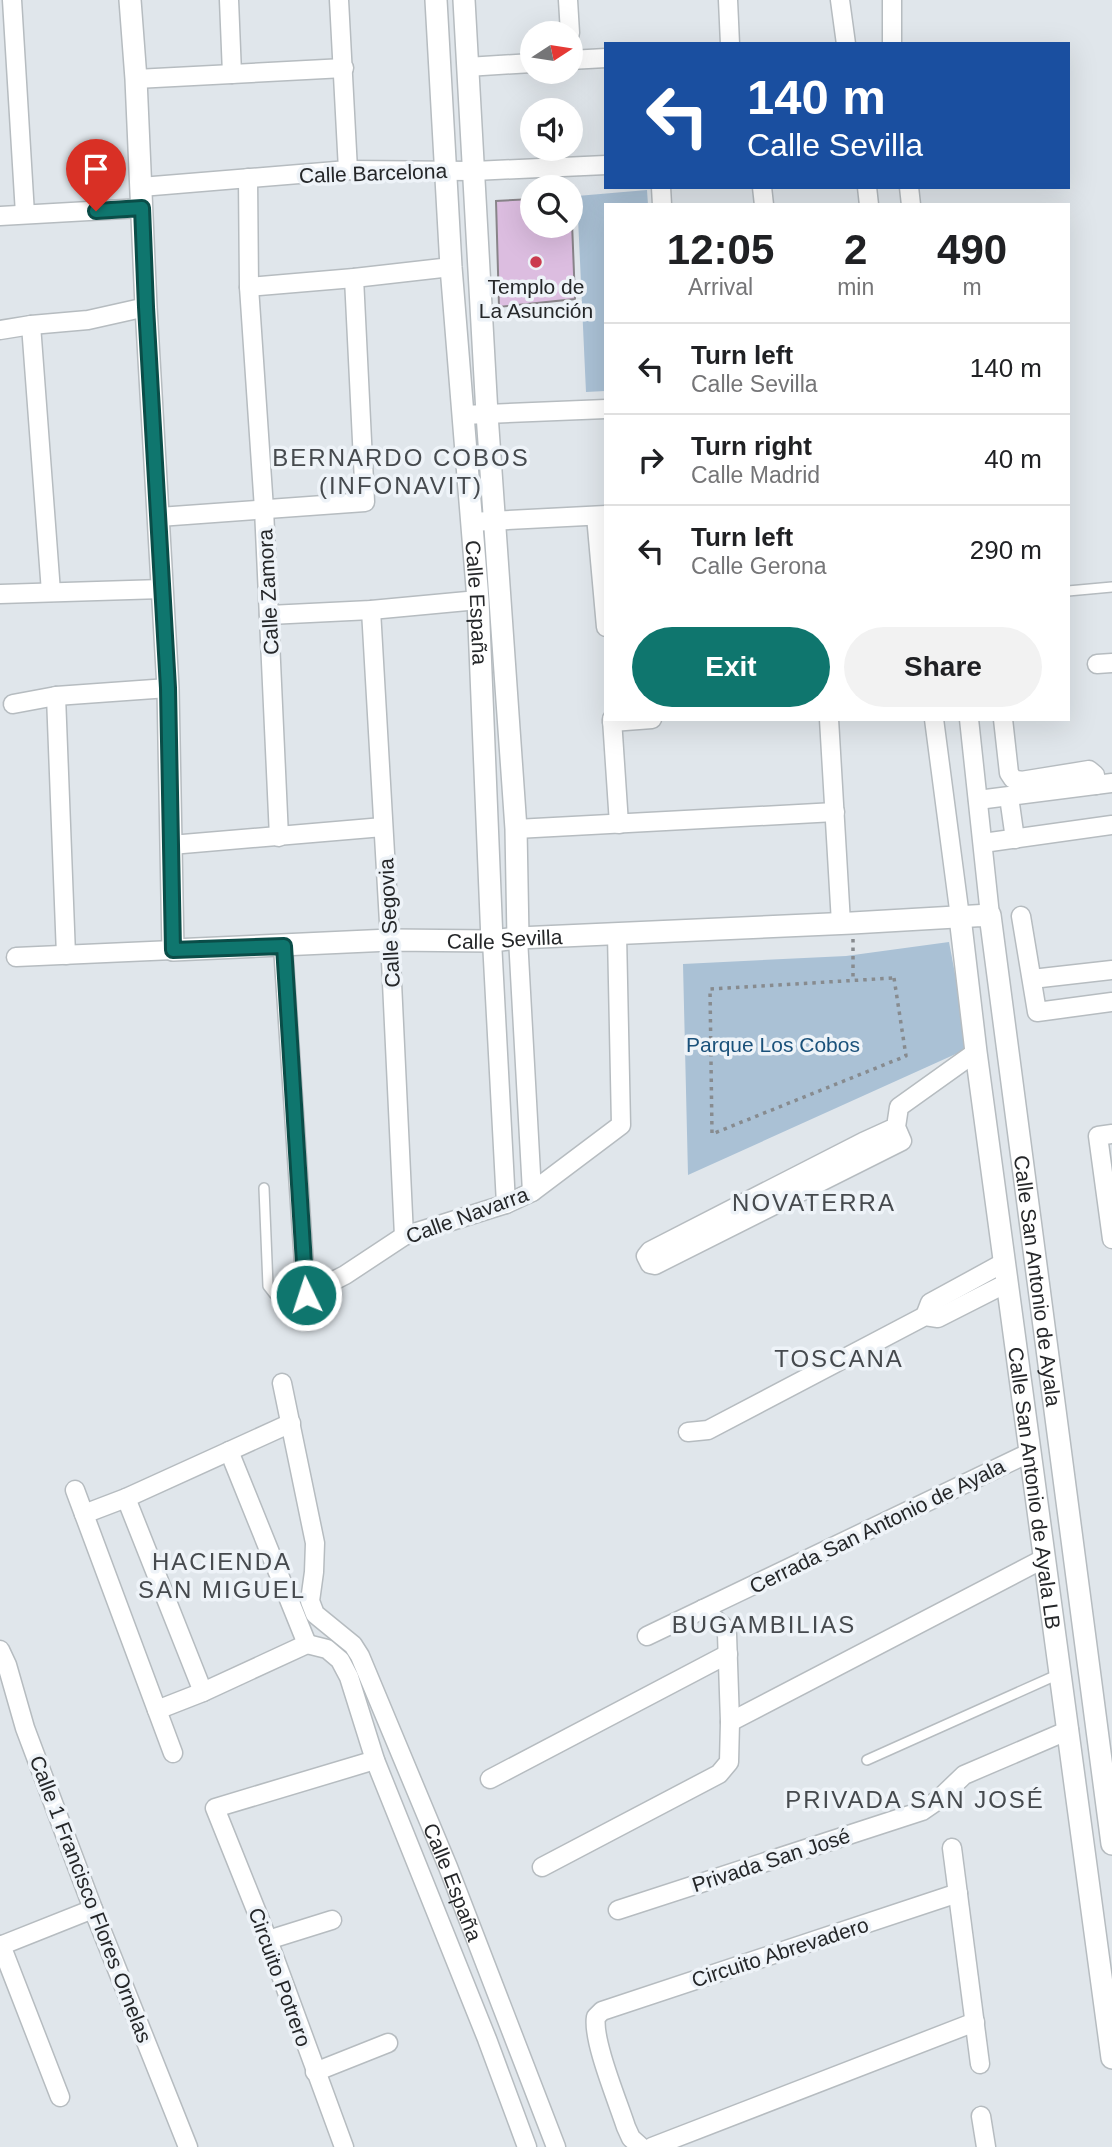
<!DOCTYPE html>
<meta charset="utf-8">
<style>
:root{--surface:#fff;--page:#f2f2f2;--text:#202124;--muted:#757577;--line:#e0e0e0;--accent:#0f766e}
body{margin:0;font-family:Helvetica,sans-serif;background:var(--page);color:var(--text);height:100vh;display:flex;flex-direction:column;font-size:26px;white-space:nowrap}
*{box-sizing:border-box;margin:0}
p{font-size:23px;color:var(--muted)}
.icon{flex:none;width:38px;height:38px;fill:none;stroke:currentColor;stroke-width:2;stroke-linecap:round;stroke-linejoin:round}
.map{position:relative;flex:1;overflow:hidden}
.drawer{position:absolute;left:604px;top:203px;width:466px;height:518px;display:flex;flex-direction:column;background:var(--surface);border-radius:0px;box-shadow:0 7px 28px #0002}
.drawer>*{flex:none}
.banner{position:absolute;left:604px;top:42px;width:466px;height:147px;border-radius:0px;box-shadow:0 7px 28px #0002;background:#1a4fa0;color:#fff;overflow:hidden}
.needle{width:46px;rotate:78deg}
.fabs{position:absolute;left:520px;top:21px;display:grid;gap:14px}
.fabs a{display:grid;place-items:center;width:63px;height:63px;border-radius:50%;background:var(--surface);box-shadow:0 7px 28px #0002;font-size:35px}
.pin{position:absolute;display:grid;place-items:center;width:60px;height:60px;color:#fff;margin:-72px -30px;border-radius:50% 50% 50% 0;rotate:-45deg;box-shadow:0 0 7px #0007}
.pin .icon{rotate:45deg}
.me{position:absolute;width:77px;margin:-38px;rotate:356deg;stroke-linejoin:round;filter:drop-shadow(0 0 5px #0008)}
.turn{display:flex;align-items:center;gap:24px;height:147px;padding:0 28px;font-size:32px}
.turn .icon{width:91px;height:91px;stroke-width:2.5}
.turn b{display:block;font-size:49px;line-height:60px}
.eta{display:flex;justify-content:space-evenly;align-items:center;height:119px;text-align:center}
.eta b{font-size:42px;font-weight:600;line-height:49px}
.action{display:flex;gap:14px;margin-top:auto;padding:14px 28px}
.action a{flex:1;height:80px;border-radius:42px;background:var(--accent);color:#fff;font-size:28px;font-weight:600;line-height:80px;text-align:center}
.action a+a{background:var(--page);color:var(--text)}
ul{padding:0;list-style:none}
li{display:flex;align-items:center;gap:21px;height:91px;padding:0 28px;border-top:2px solid var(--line)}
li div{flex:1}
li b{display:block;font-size:26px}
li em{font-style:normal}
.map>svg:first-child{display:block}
.green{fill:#aac1d5}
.building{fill:#dcbde0;stroke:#888489;stroke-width:2}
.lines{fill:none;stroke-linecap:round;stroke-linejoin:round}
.service-casing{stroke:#b6bcc0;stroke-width:12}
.minor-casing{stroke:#b6bcc0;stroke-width:21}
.tertiary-casing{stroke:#b6bcc0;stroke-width:24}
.path{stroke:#878b8f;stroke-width:3.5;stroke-dasharray:3.5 5;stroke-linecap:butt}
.service{stroke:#fff;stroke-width:9}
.minor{stroke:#fff;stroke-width:18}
.tertiary{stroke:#fff;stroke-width:21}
.route-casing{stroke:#0a4d48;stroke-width:18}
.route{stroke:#0f766e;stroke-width:12}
.poi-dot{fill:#cc3c4f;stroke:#eef3f8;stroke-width:2.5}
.labels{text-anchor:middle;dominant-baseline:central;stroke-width:7;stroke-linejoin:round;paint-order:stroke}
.street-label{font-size:21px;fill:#252729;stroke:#eef3f8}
.poi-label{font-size:21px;fill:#252729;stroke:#eef3f8}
.park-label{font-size:21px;fill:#1a517a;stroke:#eef3f8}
.quarter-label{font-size:24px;letter-spacing:2px;fill:#464a4e;stroke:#eef3f8}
</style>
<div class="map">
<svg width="1112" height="2147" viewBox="0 0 1112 2147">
<rect width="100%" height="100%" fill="#e0e6eb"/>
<path class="green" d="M 647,190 L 648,205 L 606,205 L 605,391 L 586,392 L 577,196 Z
M 949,942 L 969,1048 L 688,1175 L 683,964 L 846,956 Z"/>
<path class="building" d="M 571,197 L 575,299 L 499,307 L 496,201 L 532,199 L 532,226 L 570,226 Z"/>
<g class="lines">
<defs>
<path id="service" d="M 1068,591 L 1112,587
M 264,1188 L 268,1286 L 275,1295 L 306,1295
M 867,1760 L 1059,1674"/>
<g id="minor">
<path d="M 12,0 L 25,214"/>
<path d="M 229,0 L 232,74"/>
<path d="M 339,0 L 348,170"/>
<path d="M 568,0 L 570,33"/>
<path d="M 728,0 L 730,44"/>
<path d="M 840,0 L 846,44"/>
<path d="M 892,0 L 892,44"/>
<path d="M 570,60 L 606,58"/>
<path d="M 467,67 L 532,63"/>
<path d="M 136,79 L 344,68"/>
<path d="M 248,178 L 249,287 L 264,509 L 279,837"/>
<path d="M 141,187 L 348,170 L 474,171 L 606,165"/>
<path d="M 661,187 L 662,205"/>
<path d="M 762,187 L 764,205"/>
<path d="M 867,187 L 869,205"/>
<path d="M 909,187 L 911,205"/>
<path d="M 0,216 L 142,208"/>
<path d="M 249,287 L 354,278 L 451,267"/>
<path d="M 31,325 L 51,592"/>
<path d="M 0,330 L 31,325 L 88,320 L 146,307"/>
<path d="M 463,415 L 606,409"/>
<path d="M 596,516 L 606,627"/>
<path d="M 159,517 L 365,502 L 354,278"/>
<path d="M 471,522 L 606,515"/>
<path d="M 0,594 L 162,589"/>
<path d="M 371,610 L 390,940 L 404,1236"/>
<path d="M 269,615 L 371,610 L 478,600"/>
<path d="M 1097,664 L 1112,663"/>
<path d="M 56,696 L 66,955"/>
<path d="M 13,704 L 56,696 L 168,688"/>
<path d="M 612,719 L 619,824"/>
<path d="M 829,719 L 841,923"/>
<path d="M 934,719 L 960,917"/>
<path d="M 969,719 L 990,915"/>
<path d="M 1003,719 L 1009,773 L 1013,779 L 1021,781 L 1089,770 L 1095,775 L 1096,785"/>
<path d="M 612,722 L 652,719"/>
<path d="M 1009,797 L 1015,839"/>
<path d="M 978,800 L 1112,783"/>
<path d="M 516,829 L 835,812"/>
<path d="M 983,843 L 1112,825"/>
<path d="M 171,845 L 383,827"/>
<path d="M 1021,916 L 1037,1012 L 1112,1002"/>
<path d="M 518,938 L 532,1192"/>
<path d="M 492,941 L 506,1204"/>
<path d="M 283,946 L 306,1295 L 345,1275 L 404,1236 L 506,1204 L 532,1192 L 621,1125 L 617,934"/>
<path d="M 16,957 L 173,950"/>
<path d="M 1032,979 L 1112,970"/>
<path d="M 896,1127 L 863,1142 L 650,1251 L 646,1256 L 650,1264 L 655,1265 L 902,1141 L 896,1127 L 899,1107 L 976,1052"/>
<path d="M 1112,1134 L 1098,1136 L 1112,1239"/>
<path d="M 925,1316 L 930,1303 L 1005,1262"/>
<path id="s1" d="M 282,1383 L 315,1543 L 314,1572 L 310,1601 L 315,1614 L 353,1645 L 360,1656 L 448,1867 L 556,2147"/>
<path d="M 688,1432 L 708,1430 L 925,1316 L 938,1318 L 1007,1283"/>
<path d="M 229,1451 L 307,1644"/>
<path d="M 75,1490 L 173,1753"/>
<path d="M 126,1498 L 203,1692"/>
<path d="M 84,1514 L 126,1498 L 291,1423"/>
<path d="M 647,1636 L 1031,1452"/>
<path d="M 0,1650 L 7,1665 L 25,1728 L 93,1909 L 188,2147"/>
<path d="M 157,1710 L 203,1692 L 307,1644 L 327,1649 L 340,1660 L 349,1677 L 375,1760 L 487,2039 L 527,2147"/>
<path d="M 730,1722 L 1045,1558"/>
<path d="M 490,1779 L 728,1654"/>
<path d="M 952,1848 L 980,2064"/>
<path d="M 542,1867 L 719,1774 L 729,1762 L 730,1722 L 727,1634 L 723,1626 L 703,1609"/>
<path d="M 618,1910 L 922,1811 L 938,1800 L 964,1775 L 1069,1730"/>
<path d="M 268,1940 L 332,1920"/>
<path d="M 1,1945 L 60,2097"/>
<path d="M 0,1946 L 93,1909"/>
<path d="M 315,2072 L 388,2043"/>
<path d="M 981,2116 L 986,2147"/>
<path d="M 344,2147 L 268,1940 L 215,1808 L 375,1760"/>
<path d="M 641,2147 L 631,2138 L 626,2127 C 618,2102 592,2040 596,2017 L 602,2011 L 958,1893"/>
<path d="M 652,2147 L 975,2022"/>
</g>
<g id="tertiary">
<path id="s2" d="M 130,0 L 136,79 L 146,307 L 168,688 L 173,950 L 390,940 L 492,941 L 518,938 L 852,923 L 990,915 L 1112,1844"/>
<path id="s3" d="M 436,0 L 451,267 L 478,600 L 492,941"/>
<path d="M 464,0 L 487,414 L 516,829 L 518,938"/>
<path id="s4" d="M 960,917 L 976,1052 L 1112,2058"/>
</g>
</defs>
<use href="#service" class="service-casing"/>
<use href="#minor" class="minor-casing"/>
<use href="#tertiary" class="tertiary-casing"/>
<path class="path" d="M 853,939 L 853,981
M 894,978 L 906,1056 L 712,1134 L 710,989 Z"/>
<use href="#service" class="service"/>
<use href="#minor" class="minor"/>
<use href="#tertiary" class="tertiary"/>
</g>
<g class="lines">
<defs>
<path id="route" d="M 96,211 L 142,208 L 146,307 L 168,688 L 173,950 L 284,946 L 306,1295"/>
</defs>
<use href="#route" class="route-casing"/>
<use href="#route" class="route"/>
</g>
<circle class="poi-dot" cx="536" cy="262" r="7"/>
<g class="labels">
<g class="street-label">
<text transform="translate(373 173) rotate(-2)">Calle Barcelona</text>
<text transform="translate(268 592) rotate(-93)">Calle Zamora</text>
<text stroke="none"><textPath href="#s3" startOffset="604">Calle España</textPath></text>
<text transform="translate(389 923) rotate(-93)">Calle Segovia</text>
<text stroke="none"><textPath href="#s2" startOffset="1283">Calle Sevilla</textPath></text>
<text transform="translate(467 1215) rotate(-20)">Calle Navarra</text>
<text stroke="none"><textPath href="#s2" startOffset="2138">Calle San Antonio de Ayala</textPath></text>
<text stroke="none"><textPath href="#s4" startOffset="576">Calle San Antonio de Ayala LB</textPath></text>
<text transform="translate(877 1526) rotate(-26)">Cerrada San Antonio de Ayala</text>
<text transform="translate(771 1860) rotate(-18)">Privada San José</text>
<text stroke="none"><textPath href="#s1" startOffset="542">Calle España</textPath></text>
<text transform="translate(91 1899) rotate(69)">Calle 1 Francisco Flores Ornelas</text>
<text transform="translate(780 1952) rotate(-18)">Circuito Abrevadero</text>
<text transform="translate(280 1977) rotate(70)">Circuito Potrero</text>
</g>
<g class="poi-label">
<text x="536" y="286">Templo de<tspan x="536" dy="24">La Asunción</tspan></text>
</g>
<g class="park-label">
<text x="773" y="1044">Parque Los Cobos</text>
</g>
<g class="quarter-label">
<text x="401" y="457">BERNARDO COBOS<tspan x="401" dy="28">(INFONAVIT)</tspan></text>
<text x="814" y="1202">NOVATERRA</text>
<text x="839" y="1358">TOSCANA</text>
<text x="222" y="1561">HACIENDA<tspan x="222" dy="28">SAN MIGUEL</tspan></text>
<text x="764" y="1624">BUGAMBILIAS</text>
<text x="915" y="1799">PRIVADA SAN JOSÉ</text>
</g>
</g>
</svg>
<div class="fabs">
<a><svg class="needle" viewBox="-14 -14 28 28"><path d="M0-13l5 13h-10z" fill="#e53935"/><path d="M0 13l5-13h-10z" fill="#757577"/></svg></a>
<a><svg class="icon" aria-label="sound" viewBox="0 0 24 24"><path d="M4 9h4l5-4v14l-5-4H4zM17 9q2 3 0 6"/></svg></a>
<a><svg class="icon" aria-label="search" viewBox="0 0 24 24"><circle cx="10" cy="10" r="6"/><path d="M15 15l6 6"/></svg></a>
</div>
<div class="pin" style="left:96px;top:211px;background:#d93025"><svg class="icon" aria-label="arrive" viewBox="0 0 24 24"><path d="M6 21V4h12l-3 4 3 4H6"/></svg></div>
<svg class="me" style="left:306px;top:1295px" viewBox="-20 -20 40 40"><circle r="17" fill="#0f766e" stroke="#fff" stroke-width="3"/><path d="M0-11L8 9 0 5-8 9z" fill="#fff"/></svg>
<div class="banner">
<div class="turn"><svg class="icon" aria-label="left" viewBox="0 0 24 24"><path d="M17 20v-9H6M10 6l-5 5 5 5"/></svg><div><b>140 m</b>Calle Sevilla</div></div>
</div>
<section class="drawer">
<div class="eta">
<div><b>12:05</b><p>Arrival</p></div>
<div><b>2</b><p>min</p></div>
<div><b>490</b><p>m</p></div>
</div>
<ul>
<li><svg class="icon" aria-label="left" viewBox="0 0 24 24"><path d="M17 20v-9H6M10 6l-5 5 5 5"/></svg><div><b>Turn left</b><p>Calle Sevilla</p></div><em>140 m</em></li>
<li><svg class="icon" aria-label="right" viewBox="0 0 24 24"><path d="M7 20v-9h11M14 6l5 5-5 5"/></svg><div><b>Turn right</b><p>Calle Madrid</p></div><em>40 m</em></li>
<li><svg class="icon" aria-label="left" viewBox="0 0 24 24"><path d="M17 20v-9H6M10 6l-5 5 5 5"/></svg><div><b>Turn left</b><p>Calle Gerona</p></div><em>290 m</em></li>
</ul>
<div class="action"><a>Exit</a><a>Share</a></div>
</section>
</div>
